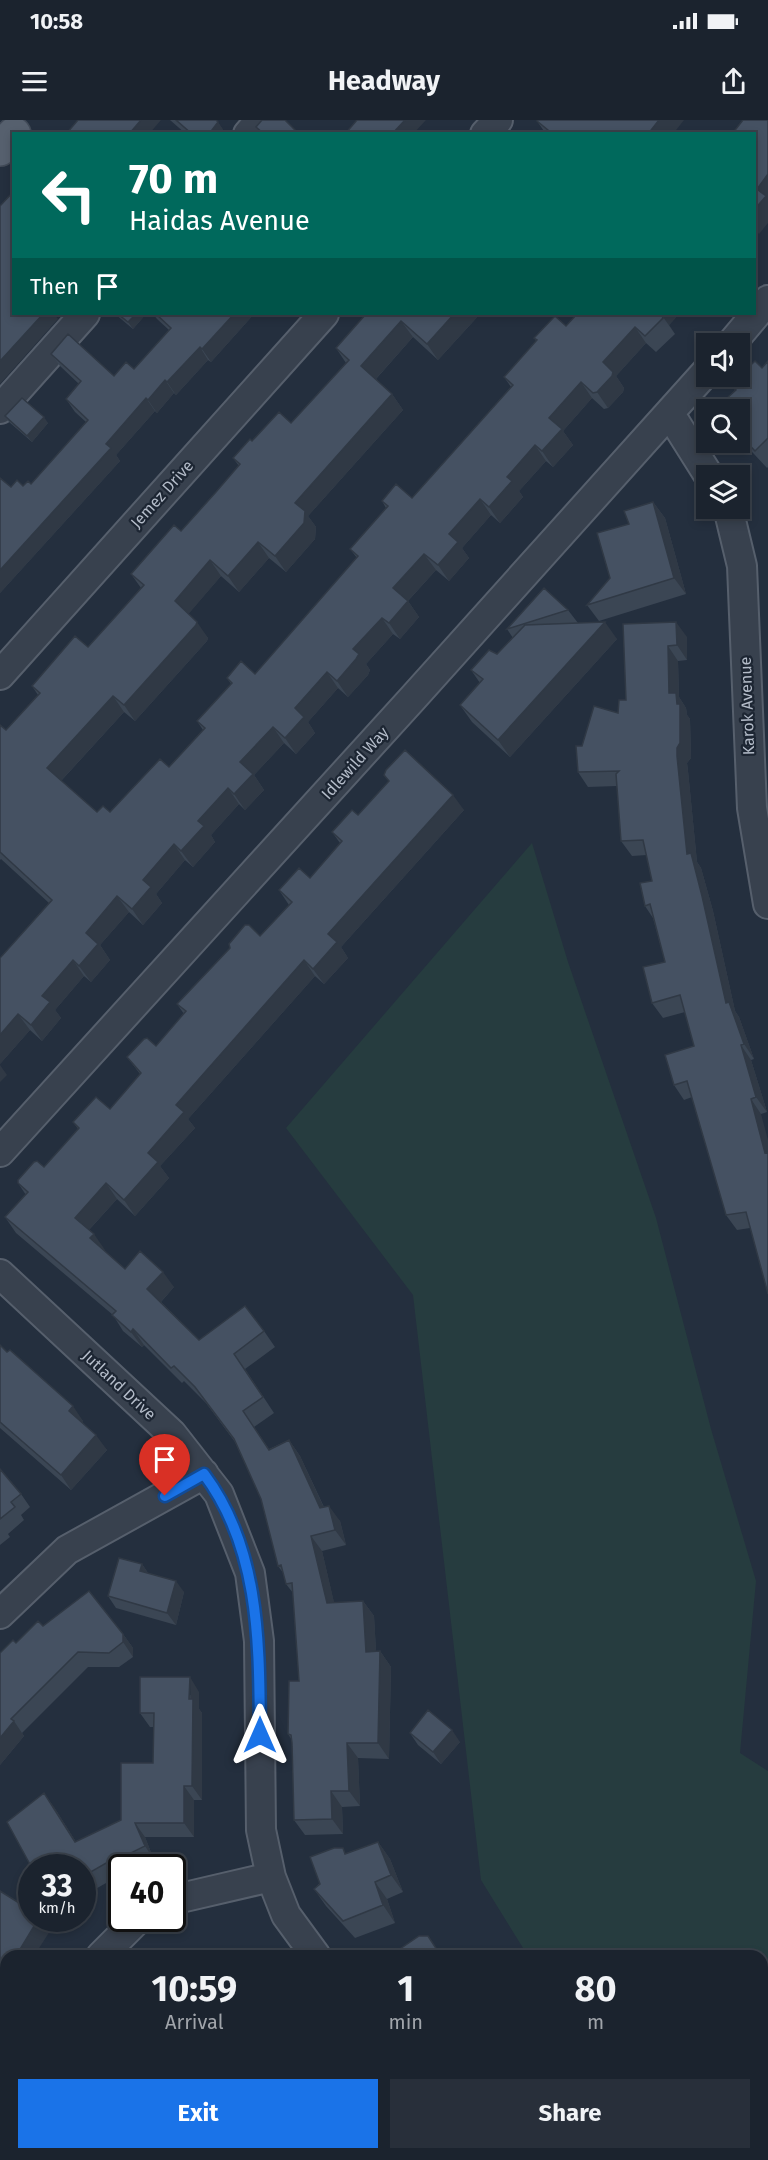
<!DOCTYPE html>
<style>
:root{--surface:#1b232e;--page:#282f3a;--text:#f1f3f6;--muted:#a0a4aa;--line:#39404a;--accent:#1a73e8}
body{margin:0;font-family:"Fira Sans",sans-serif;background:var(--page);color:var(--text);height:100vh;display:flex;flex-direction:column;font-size:22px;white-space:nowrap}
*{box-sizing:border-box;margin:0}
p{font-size:20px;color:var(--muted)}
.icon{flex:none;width:33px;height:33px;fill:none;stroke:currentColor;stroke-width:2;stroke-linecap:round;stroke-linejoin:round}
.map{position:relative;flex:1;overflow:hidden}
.side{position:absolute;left:0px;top:1830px;width:768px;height:210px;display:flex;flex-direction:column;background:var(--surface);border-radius:18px 18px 0 0;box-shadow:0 3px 9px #0003,0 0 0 2px var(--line)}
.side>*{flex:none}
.guide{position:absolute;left:12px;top:12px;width:744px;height:183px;border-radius:0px;box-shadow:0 3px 9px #0003,0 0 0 2px var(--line);background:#00695c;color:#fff;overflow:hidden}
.tools{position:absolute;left:696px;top:213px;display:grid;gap:12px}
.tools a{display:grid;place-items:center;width:54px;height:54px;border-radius:0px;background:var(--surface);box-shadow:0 3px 9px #0003,0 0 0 2px var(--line);font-size:30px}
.speed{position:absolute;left:18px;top:1734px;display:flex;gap:12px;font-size:30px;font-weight:700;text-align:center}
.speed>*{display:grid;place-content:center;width:78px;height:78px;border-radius:50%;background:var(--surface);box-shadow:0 3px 9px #0003,0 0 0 2px var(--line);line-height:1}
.speed small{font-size:15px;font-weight:400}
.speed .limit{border:3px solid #111;border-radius:9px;background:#fff;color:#111}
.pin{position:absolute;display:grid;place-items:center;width:51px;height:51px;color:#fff;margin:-62px -26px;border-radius:50% 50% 50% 0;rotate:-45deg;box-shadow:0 0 6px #0007}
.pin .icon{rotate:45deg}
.me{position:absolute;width:66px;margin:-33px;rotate:0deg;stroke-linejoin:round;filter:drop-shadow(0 0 4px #0008)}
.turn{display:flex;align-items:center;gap:21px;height:126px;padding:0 18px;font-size:27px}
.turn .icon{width:78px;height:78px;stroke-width:2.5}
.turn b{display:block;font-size:42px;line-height:51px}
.then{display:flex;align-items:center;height:57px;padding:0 18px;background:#0003;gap:12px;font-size:22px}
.eta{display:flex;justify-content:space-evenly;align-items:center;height:102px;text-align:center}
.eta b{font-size:36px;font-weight:700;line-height:42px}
.action{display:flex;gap:12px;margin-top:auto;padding:12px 18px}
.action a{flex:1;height:69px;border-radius:0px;background:var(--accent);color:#fff;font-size:24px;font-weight:700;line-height:69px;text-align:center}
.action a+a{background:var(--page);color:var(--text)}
.status{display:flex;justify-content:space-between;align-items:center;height:42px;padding:0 30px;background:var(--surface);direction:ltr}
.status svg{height:16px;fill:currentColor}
header{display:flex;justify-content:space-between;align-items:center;height:78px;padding:0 18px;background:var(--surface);font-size:27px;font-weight:700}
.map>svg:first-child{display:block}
.green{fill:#263c3f}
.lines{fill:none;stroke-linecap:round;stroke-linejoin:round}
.minor-casing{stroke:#565f6c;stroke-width:32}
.major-casing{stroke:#414a57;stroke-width:36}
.minor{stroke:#38414e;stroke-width:28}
.major{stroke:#56606e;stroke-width:33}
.wall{fill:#3b4654}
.shaded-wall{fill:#303945}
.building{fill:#455162;stroke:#303945;stroke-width:1.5}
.route-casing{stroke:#114b97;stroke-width:15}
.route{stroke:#1a73e8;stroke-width:10}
.labels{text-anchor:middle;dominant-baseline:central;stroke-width:4.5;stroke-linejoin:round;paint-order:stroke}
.street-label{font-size:16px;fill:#b4bcc9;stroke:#1d2633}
</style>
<div class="status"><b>10:58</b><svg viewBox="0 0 49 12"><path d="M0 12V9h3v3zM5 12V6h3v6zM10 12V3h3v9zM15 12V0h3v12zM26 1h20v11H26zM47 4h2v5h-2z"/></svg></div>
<header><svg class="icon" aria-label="menu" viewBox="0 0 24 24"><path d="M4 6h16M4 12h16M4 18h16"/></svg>Headway<svg class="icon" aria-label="share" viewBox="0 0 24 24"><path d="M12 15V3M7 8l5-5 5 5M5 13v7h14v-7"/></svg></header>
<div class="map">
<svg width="768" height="2040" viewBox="0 0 768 2040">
<rect width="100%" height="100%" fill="#242f3e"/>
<path class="green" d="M 532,723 L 568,842 L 656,1098 L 711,1309 L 756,1461 L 740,1633 L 768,1651 L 768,2040 L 661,2040 L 654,2034 L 762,2034 L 762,1836 L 528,1836 L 481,1760 L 413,1175 L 286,1008 Z"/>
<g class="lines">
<defs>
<path id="minor" d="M 248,14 L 260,0
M 485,14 L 498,0
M 731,224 L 768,180
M 0,289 L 85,194
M 670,294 L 709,356
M 728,388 L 742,446 L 752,688 L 768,784
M 0,555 L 324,194
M 0,1032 L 413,578 L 706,252
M 0,1154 L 172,1314 L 219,1374 L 250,1453 L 259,1521 L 261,1710 L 271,1757 L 286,1795 L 316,1836
M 0,1494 L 67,1430 L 204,1354
M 172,1780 L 271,1757
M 101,1836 L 139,1798
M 0,1996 L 6,1987
M 437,2034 L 438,2040"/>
<path id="major" d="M 0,29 L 14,14"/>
</defs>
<use href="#minor" class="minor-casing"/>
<use href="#major" class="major-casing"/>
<use href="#minor" class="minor"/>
<use href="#major" class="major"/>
</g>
<path class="wall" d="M 170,0 L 216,0 L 226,14 L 186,14 Z
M 537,1 L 673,14 L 546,14 Z
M 115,194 L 146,194 L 133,209 Z
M 153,194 L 254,194 L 211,242 L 208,240 L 176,275 L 174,273 L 157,293 L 155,291 L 116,335 L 120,341 L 0,473 L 11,367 L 31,364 L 86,302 L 75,292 L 66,279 L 79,264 L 60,246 L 51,234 L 114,256 L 134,249 L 169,210 L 157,199 Z
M 366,194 L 480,194 L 438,240 L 413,217 L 376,259 L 392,274 L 403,290 L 308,396 L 316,407 L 315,419 L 286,452 L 269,438 L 239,472 L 221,456 L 188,494 L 208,518 L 207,521 L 135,601 L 124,592 L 61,661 L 97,692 L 110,692 L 169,647 L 203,610 L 197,601 L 231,564 L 227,558 L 255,554 L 357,438 L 350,429 L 386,388 L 382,381 L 412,378 L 511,267 L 504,257 L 536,221 L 534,218 L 566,206 L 679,194 L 669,205 L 675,214 L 656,232 L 646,223 L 616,256 L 624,268 L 623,272 L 608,288 L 604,289 L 592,278 L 563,311 L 573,325 L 553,347 L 546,341 L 519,371 L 523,377 L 500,403 L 491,395 L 462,428 L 469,438 L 449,461 L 436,450 L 408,481 L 419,497 L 400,519 L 393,514 L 366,544 L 370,550 L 368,555 L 348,577 L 338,568 L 308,602 L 315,613 L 296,634 L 284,623 L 254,655 L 264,670 L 245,690 L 239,684 L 211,715 L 215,722 L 193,747 L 185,740 L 156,774 L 162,783 L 143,805 L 129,792 L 100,825 L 110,840 L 91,862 L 84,856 L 55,890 L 61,898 L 42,921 L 30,910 L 0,944 L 49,783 L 1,739 L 0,740 L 0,605 L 6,610 L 38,575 L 32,566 L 88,527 L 141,468 L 131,454 L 181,411 L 216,372 L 239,346 L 233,338 L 252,321 L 291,303 L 346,243 L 336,228 Z
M 768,241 L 768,347 L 767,348 L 740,319 L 740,290 L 729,283 L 726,279 L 735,270 L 731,264 L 762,248 Z
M 5,296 L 48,303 L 32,322 L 9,302 Z
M 653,382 L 665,398 L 686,474 L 599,501 L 587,485 L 610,458 L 629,404 Z
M 568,490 L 578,503 L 617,519 L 510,637 L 472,602 L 460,585 L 480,563 L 471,550 L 497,534 L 513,518 L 507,509 Z
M 623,504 L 687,517 L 687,540 L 678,541 L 679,577 L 686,588 L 687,595 L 690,599 L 691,638 L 687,643 L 688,651 L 697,742 L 701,748 L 713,791 L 735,891 L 739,897 L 754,939 L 751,940 L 767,992 L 761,994 L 750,1108 L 737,1110 L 726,1095 L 692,977 L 684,980 L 674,965 L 694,926 L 685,892 L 663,898 L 652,883 L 665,842 L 653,798 L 645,786 L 652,761 L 647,735 L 632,736 L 621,721 L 617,666 L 588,667 L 578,652 L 582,626 L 618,593 L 626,580 Z
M 384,655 L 464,690 L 341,827 L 348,838 L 324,864 L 315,856 L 188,999 L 195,1008 L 160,1046 L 169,1058 L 135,1096 L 117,1079 L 89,1110 L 104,1131 L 125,1149 L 174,1167 L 161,1182 L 199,1220 L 264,1211 L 275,1227 L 245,1249 L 274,1293 L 254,1307 L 269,1329 L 289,1320 L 300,1336 L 324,1387 L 340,1401 L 346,1425 L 322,1431 L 334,1483 L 363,1481 L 374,1496 L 376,1531 L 380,1531 L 391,1547 L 389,1639 L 358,1638 L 360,1686 L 342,1687 L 343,1714 L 305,1715 L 294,1700 L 292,1620 L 288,1614 L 299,1561 L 293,1473 L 286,1464 L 284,1454 L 278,1446 L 261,1379 L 235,1322 L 206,1283 L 184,1261 L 182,1263 L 144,1225 L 142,1227 L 123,1211 L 113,1195 L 16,1113 L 5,1097 L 26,1075 L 18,1063 L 44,1047 L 78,1009 L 73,1002 L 110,989 L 140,954 L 127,937 L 156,926 L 184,894 L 177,884 L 260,816 L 289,785 L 279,770 L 310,758 L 340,723 L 332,712 L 358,695 L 389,661 Z
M 0,1225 L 83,1301 L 82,1302 L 107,1330 L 71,1370 L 0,1308 Z
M 0,1349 L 21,1374 L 30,1387 L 21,1395 L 24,1400 L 8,1414 L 10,1417 L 0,1425 Z
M 142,1444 L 148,1453 L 184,1472 L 176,1505 L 116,1488 L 108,1476 Z
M 43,1506 L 123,1514 L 133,1528 L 133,1537 L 119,1547 L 88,1547 L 22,1613 L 24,1616 L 0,1645 L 16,1523 Z
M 199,1572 L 199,1589 L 202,1593 L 202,1680 L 194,1680 L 194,1717 L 145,1717 L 154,1740 L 140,1748 L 122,1748 L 122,1754 L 92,1771 L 88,1765 L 82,1769 L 82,1748 L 54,1687 L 76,1722 L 121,1700 L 153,1643 L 154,1607 L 150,1607 L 140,1593 Z
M 410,1613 L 460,1622 L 441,1644 L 418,1625 Z
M 378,1722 L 390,1739 L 403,1772 L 387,1779 L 395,1803 L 355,1818 L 326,1786 L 314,1769 L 347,1733 Z
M 26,2034 L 67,2034 L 63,2040 L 35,2040 Z
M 75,2034 L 171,2034 L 180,2040 L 84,2040 Z
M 282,2034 L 320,2034 L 314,2040 L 289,2040 Z"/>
<path class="shaded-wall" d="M 141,0 L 161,0 L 149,14 L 129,14 Z
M 405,0 L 426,0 L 413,14 L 392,14 Z
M 659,0 L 684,0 L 673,14 L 648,14 Z
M 218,2 L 226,14 L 209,14 Z
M 768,54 L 768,103 L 759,114 L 754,108 L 754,90 L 757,69 Z
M 43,194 L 54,194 L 58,199 L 0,264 L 0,241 Z
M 136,194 L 146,194 L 133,209 L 128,202 Z
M 234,194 L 254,194 L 211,242 L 202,229 Z
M 454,194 L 480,194 L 438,240 L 427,224 Z
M 661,194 L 679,194 L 669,205 L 675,214 Z
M 401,201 L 413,217 L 373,262 L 361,246 Z
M 635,207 L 646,223 L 616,256 L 624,268 L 623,272 L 608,288 L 597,272 L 603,242 Z
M 200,227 L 208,240 L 176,275 L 167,262 Z
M 165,260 L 174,273 L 157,293 L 148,280 Z
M 581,262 L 592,278 L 563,311 L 573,325 L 553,347 L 542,331 L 549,298 Z
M 392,274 L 403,290 L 308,396 L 316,407 L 315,419 L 286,452 L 275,436 L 295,383 Z
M 146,278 L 155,291 L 116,335 L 120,341 L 0,473 L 0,450 L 106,324 Z
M 44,297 L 48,303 L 32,322 L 27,316 Z
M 535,325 L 546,341 L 519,371 L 523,377 L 500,403 L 489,387 L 507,357 Z
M 480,379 L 491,395 L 462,428 L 469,438 L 449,461 L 438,445 L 449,414 Z
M 653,382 L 665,398 L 686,474 L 674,458 Z
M 258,422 L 269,438 L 239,472 L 228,456 Z
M 424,434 L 436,450 L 405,484 L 393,468 Z
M 210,440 L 221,456 L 186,497 L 175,481 Z
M 408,481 L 419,497 L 400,519 L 389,503 Z
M 382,498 L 393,514 L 366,544 L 370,550 L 368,555 L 348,577 L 337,561 L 353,529 Z
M 197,502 L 208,518 L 207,521 L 135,601 L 124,585 Z
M 605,502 L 617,519 L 510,637 L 498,620 Z
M 676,502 L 687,517 L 687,540 L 677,525 Z
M 668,526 L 678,541 L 679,577 L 686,588 L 687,595 L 690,599 L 691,638 L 687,643 L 688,651 L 697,742 L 701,748 L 713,791 L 735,891 L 739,897 L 754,939 L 744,924 L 726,883 L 687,734 L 669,573 Z
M 327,552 L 338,568 L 308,602 L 315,613 L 296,634 L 285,618 L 295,588 Z
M 113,576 L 124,592 L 58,664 L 47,648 Z
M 273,607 L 284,623 L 254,655 L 264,670 L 245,690 L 234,674 L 240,642 Z
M 228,668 L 239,684 L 211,715 L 215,722 L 193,747 L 181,731 L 198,701 Z
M 453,675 L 464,690 L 341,827 L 348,838 L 324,864 L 313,849 L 328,814 Z
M 174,724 L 185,740 L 156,774 L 162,783 L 143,805 L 132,789 L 143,760 Z
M 117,776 L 129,792 L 100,825 L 110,840 L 91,862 L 79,846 L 86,813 Z
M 73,840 L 84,856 L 55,890 L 61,898 L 42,921 L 31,905 L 42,876 Z
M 304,840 L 315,856 L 188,999 L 195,1008 L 160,1046 L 169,1058 L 135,1096 L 124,1080 L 148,1033 L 176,985 Z
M 18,894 L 30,910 L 0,944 L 0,915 Z
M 741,925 L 751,940 L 767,992 L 756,977 Z
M 0,945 L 7,955 L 0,962 Z
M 751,979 L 761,994 L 768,1020 L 768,1037 L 765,1033 Z
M 106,1063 L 117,1079 L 86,1113 L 75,1098 Z
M 94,1114 L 105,1130 L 101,1134 L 90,1118 Z
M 163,1152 L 174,1167 L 158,1185 L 147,1169 Z
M 133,1209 L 144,1225 L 142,1227 L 131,1212 Z
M 73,1286 L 83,1301 L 80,1306 L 69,1291 Z
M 96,1315 L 107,1330 L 71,1370 L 61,1355 Z
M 289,1320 L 300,1336 L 331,1403 L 320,1388 Z
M 329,1386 L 340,1401 L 346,1425 L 335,1410 Z
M 311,1416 L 322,1431 L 338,1499 L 327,1483 Z
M 142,1444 L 150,1456 L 140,1451 Z
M 176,1461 L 184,1472 L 176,1505 L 167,1493 Z
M 363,1481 L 374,1496 L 377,1548 L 366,1532 Z
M 123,1514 L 133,1528 L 133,1537 L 123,1522 Z
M 380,1531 L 391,1547 L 389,1639 L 378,1623 Z
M 190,1557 L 199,1572 L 199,1589 L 202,1593 L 202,1680 L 192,1666 Z
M 14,1601 L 24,1616 L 0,1645 L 0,1618 Z
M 452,1610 L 460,1622 L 441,1644 L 433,1632 Z
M 347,1623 L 358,1638 L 360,1686 L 349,1671 Z
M 184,1666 L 194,1680 L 194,1717 L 184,1703 Z
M 331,1671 L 342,1687 L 343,1714 L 332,1699 Z
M 44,1673 L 54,1687 L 85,1736 L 75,1722 Z
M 135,1703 L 145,1717 L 154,1740 L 145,1726 Z
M 378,1722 L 390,1739 L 403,1772 L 391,1755 Z
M 375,1762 L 387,1779 L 395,1803 L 383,1785 Z
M 39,1798 L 41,1798 L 50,1811 L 34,1836 L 16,1836 Z
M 6,1851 L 6,1882 L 0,1892 L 0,1861 Z
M 47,2034 L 67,2034 L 63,2040 L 46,2040 L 44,2038 Z"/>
<path class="building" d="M 78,0 L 141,0 L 129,14 L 66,14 Z
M 176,0 L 216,0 L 218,2 L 209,14 L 192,14 Z
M 262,0 L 285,0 L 299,14 L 264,14 L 256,7 Z
M 357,0 L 405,0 L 392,14 L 345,14 Z
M 538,0 L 659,0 L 648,14 L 547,14 L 549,11 L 537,1 Z
M 743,0 L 768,0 L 768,54 L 757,69 L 766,76 L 754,90 L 754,14 L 732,14 Z
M 14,71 L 14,194 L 43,194 L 0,241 L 0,86 Z
M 118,194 L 136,194 L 128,202 Z
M 156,194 L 234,194 L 202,229 L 200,227 L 167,262 L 165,260 L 148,280 L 146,278 L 106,324 L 111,328 L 0,450 L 0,358 L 11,367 L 17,360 L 23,366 L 28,361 L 31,364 L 88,300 L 66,279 L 81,261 L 51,234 L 68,214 L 114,256 L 126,242 L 134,249 L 171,208 Z
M 366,194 L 454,194 L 427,224 L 401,201 L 361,246 L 392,274 L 295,383 L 305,391 L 304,403 L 275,436 L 258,422 L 228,456 L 210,440 L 175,481 L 197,502 L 196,505 L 124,585 L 113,576 L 47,648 L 97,692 L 103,686 L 110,692 L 160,639 L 169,647 L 205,608 L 197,601 L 232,563 L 227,558 L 241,541 L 255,554 L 358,436 L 350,429 L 388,386 L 382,381 L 396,364 L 412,378 L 513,265 L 504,257 L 537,220 L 534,218 L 555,196 L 566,206 L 577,194 L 661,194 L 663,198 L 645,216 L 635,207 L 603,242 L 613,252 L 612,256 L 597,272 L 593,273 L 581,262 L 549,298 L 562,309 L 542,331 L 535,325 L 507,357 L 512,361 L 489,387 L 480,379 L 449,414 L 458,422 L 438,445 L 424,434 L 393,468 L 408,481 L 389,503 L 382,498 L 353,529 L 359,534 L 356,539 L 337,561 L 327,552 L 295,588 L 304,597 L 285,618 L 273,607 L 240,642 L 253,654 L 234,674 L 228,668 L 198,701 L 204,706 L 181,731 L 174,724 L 143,760 L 151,767 L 132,789 L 117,776 L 86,813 L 98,824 L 79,846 L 73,840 L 42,876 L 50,882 L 31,905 L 18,894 L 0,915 L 0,838 L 52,780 L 0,732 L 0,605 L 6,610 L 40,573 L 32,566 L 75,516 L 88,527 L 144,465 L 131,454 L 174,405 L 181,411 L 216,372 L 240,344 L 233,338 L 250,319 L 252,321 L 279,292 L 291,303 L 349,240 L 336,228 Z
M 755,241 L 762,248 L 768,241 L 768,318 L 755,331 L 740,315 L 740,290 L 722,290 L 730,283 L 726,279 L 736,270 L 731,264 Z
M 22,278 L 44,297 L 27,316 L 5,296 Z
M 653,382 L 674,458 L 587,485 L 610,458 L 597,413 L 629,404 L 624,391 Z
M 544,468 L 568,490 L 507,509 Z
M 605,502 L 498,620 L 460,585 L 483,559 L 471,550 L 489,530 L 497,534 L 525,505 Z
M 676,502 L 677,525 L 668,526 L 669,573 L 676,573 L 677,584 L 680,584 L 680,623 L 677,628 L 677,636 L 687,734 L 691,733 L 702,776 L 726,883 L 729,882 L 744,924 L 741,925 L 756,977 L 751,979 L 765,1033 L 768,1032 L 768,1174 L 746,1092 L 726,1095 L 687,961 L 674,965 L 665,935 L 694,926 L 680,875 L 652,883 L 643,847 L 665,842 L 650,784 L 645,786 L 640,763 L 652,761 L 643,720 L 621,721 L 616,654 L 619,651 L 578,652 L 576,626 L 582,626 L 594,586 L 618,593 L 619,580 L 626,580 L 623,504 Z
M 405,630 L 453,675 L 328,814 L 337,822 L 313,849 L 304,840 L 176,985 L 184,992 L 148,1033 L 158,1042 L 124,1080 L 106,1063 L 75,1098 L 94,1114 L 90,1118 L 125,1149 L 140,1131 L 163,1152 L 147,1169 L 199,1220 L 245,1186 L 264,1211 L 234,1234 L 263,1277 L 243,1291 L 269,1330 L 289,1320 L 320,1388 L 329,1386 L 335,1410 L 311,1416 L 327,1483 L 363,1481 L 366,1532 L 380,1531 L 378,1623 L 347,1623 L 349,1671 L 331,1671 L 332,1699 L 294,1700 L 292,1623 L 291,1615 L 288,1614 L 289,1561 L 299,1561 L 292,1463 L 286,1464 L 281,1445 L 278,1446 L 261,1379 L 234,1319 L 195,1267 L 174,1246 L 171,1248 L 133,1209 L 131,1212 L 112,1195 L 116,1191 L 5,1097 L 28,1072 L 18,1063 L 18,1060 L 34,1042 L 37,1041 L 44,1047 L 79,1008 L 73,1002 L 96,977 L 110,989 L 141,953 L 127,937 L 144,919 L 147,918 L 156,926 L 186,891 L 177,884 L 230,828 L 229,824 L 245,805 L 249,805 L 260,816 L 292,782 L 279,770 L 299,748 L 310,758 L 342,721 L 332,712 L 352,690 L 358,695 L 389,661 L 384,655 L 386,650 Z
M 0,1225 L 7,1232 L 10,1230 L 73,1286 L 69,1291 L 96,1315 L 61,1355 L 0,1302 Z
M 0,1349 L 21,1374 L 11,1382 L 15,1387 L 0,1399 Z
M 119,1438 L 142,1444 L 140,1451 L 176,1461 L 167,1493 L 108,1476 Z
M 89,1471 L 123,1514 L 123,1522 L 109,1533 L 78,1532 L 11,1599 L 14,1601 L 0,1618 L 0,1533 L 13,1520 L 16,1523 L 38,1501 L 43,1506 Z
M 140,1557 L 190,1557 L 189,1579 L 193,1579 L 192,1666 L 184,1666 L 184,1703 L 135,1703 L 145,1726 L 121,1738 L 120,1735 L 82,1757 L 82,1748 L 32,1748 L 7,1702 L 44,1673 L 75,1722 L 121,1700 L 121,1643 L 153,1643 L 154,1593 L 140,1593 Z
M 428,1590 L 452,1610 L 433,1632 L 410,1613 Z
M 378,1722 L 391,1755 L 375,1762 L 383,1785 L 343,1801 L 314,1769 L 320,1764 L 310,1737 L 334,1728 L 343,1728 L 345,1734 Z
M 0,1771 L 32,1791 L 32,1798 L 39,1798 L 16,1836 L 6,1836 L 6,1851 L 0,1861 Z
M 419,1816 L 428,1816 L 441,1836 L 400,1836 L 397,1831 Z
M 196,1830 L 206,1836 L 192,1836 Z
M 38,2034 L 47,2034 L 44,2038 Z
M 87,2034 L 171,2034 L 180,2040 L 97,2040 Z
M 287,2034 L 296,2034 L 292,2038 Z
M 519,2034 L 578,2034 L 582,2040 L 517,2040 L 521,2037 Z"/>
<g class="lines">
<defs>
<path id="route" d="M 165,1376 L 204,1354 C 261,1430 259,1526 260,1615"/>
</defs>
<use href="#route" class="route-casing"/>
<use href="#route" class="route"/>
</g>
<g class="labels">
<g class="street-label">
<text transform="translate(162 374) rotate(-48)">Jemez Drive</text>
<text transform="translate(747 586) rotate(-92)">Karok Avenue</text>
<text transform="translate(355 643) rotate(-48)">Idlewild Way</text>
<text transform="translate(119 1265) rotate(43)">Jutland Drive</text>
</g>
</g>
</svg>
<div class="tools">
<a><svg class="icon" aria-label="sound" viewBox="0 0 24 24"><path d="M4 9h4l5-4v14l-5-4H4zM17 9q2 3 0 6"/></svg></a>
<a><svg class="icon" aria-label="search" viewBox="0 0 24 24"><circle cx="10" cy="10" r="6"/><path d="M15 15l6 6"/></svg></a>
<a><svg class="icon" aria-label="layers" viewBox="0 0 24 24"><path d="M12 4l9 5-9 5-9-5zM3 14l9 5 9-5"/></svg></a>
</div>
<div class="speed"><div>33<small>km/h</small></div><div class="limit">40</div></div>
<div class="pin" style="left:165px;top:1376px;background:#d93025"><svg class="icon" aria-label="arrive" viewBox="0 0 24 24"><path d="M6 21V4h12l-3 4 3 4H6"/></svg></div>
<svg class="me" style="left:260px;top:1615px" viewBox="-20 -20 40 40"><path d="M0-17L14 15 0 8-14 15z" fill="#1a73e8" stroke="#fff" stroke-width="4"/></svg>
<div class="guide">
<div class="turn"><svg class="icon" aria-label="left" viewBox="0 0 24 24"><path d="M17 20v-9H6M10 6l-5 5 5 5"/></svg><div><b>70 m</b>Haidas Avenue</div></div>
<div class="then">Then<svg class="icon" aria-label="arrive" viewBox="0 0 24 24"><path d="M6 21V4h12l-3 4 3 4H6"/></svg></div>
</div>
<section class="side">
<div class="eta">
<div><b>10:59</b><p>Arrival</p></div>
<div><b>1</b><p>min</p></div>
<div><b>80</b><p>m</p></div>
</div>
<div class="action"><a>Exit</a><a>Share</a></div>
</section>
</div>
